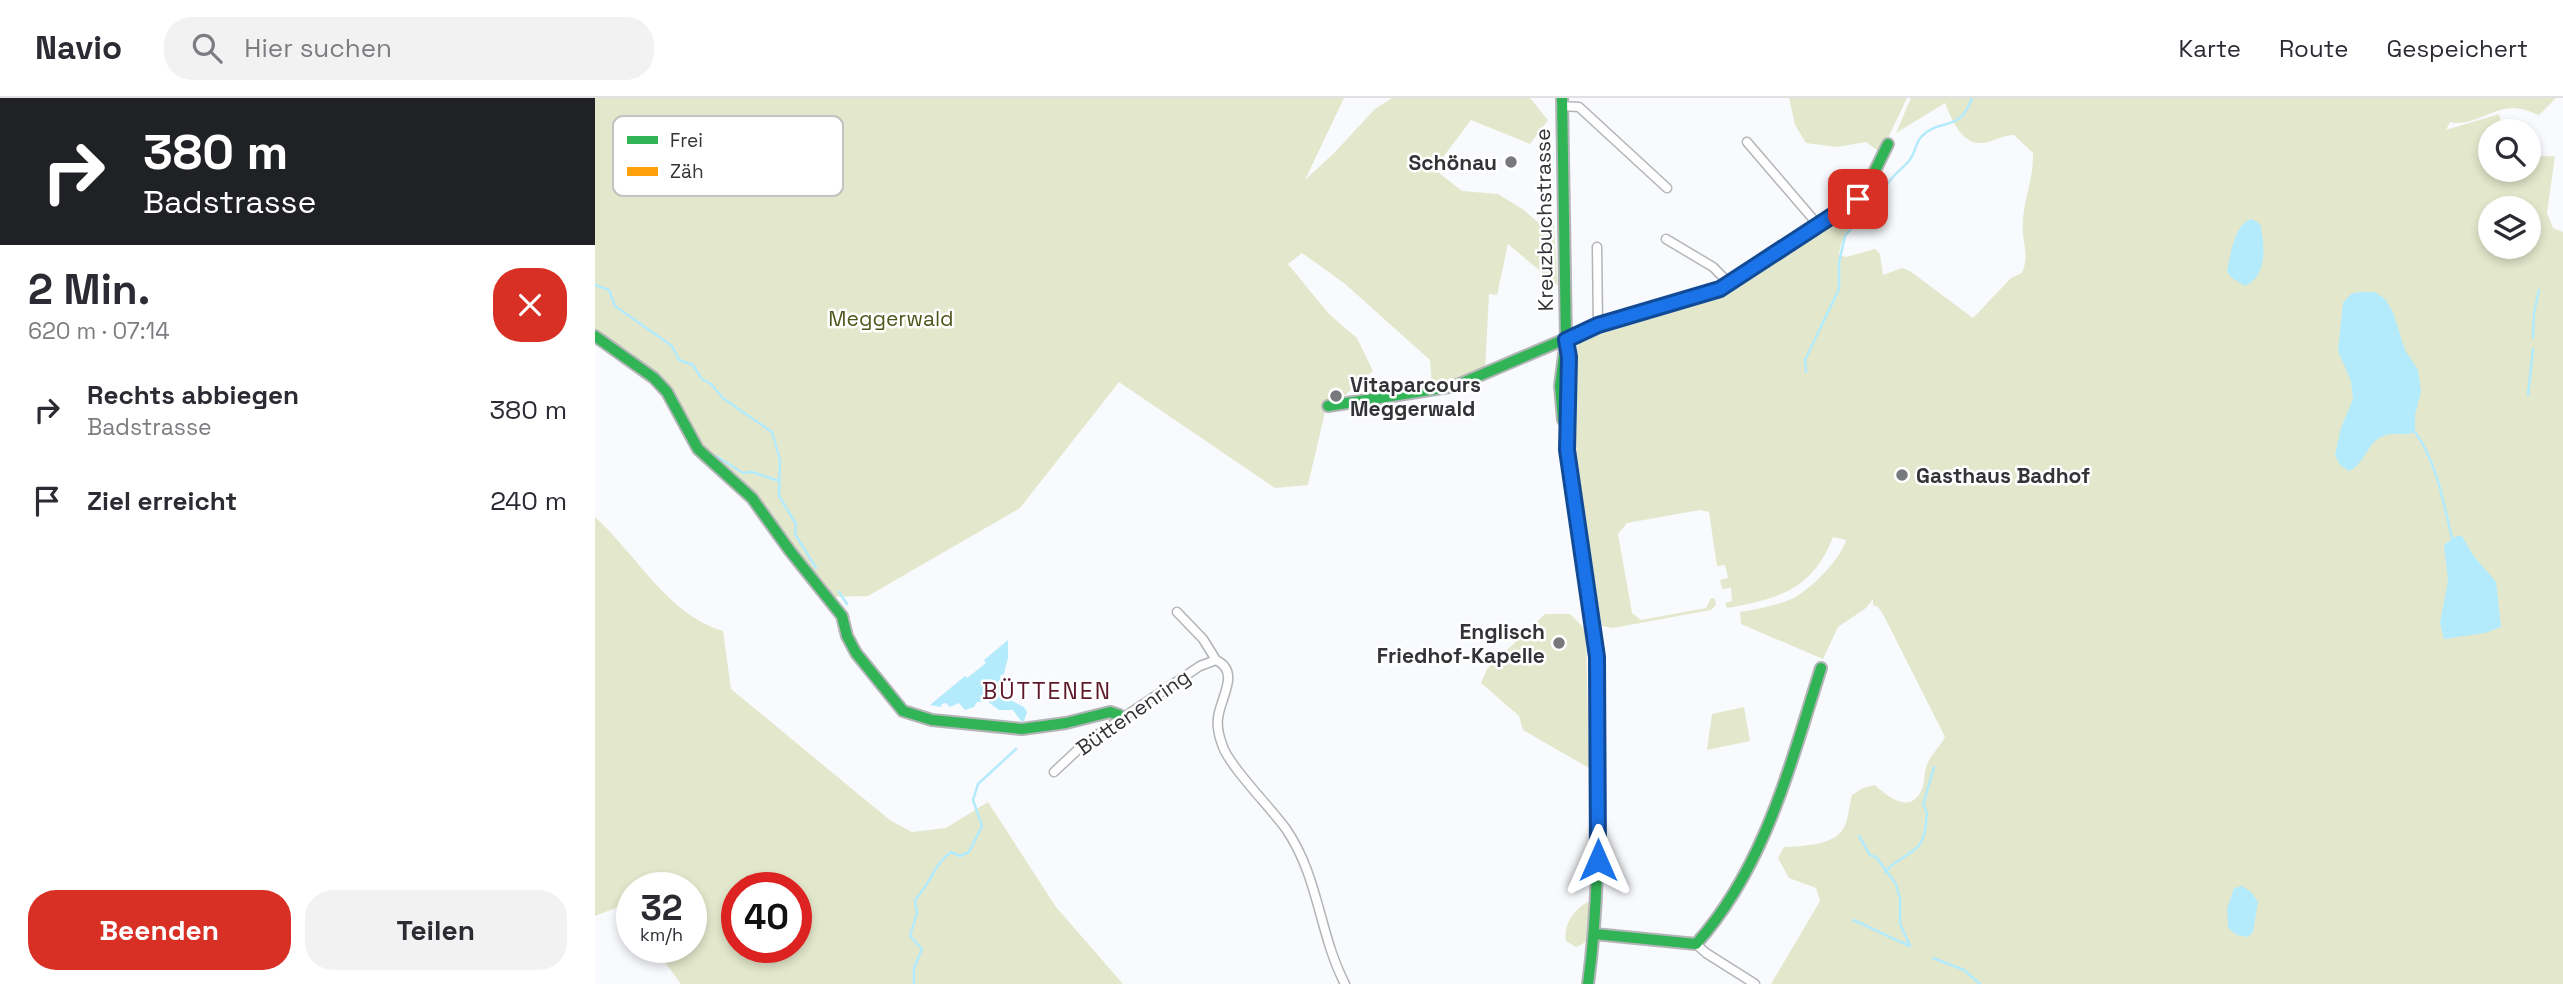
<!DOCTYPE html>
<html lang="de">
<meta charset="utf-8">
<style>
:root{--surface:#fff;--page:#f2f2f3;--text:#2b2b33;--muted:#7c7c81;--line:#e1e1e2;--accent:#d93025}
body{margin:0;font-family:"Space Grotesk",sans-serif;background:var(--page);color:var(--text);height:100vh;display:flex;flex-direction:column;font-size:26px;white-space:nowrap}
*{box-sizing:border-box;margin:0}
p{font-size:23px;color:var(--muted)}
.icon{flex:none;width:38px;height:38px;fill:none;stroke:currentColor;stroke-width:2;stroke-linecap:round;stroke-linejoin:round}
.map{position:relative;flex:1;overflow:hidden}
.panel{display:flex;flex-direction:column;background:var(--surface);width:595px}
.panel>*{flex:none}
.hud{background:#202124;color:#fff;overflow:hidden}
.fabs{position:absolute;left:1883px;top:21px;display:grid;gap:14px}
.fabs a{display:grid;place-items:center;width:63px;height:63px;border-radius:50%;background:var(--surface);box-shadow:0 4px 10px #0003;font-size:35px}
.speed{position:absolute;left:21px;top:774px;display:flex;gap:14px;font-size:35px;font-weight:700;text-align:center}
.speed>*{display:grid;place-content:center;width:91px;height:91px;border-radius:50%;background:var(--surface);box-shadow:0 4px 10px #0003;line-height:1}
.speed small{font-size:18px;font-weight:400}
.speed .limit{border:10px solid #d22;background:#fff;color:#111}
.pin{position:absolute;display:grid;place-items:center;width:60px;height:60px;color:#fff;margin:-30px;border-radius:14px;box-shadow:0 4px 10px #0006}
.me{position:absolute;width:77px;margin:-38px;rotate:0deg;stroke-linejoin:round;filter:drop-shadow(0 0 5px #0008)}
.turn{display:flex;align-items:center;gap:24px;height:147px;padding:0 28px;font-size:32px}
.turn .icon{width:91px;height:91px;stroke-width:2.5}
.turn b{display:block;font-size:49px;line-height:60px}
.round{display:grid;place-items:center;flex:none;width:74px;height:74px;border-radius:28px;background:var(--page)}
.overview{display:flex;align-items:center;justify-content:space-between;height:119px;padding:0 28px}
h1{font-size:42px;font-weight:800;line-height:52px}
.primary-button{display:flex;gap:14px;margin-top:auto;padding:14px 28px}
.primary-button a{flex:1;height:80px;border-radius:28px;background:var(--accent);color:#fff;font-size:28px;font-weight:800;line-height:80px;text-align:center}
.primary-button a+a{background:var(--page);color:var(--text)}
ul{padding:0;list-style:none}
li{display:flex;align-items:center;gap:21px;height:91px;padding:0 28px}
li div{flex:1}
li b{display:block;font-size:26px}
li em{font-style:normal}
header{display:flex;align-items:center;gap:42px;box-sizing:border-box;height:98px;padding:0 35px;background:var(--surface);border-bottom:2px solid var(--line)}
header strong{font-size:33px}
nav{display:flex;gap:38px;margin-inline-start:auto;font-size:24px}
.search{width:490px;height:63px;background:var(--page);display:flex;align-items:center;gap:18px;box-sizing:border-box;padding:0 24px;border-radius:28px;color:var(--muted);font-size:26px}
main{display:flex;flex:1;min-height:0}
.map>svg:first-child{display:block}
.green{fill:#e3e8cc;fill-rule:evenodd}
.water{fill:#b3ebfd}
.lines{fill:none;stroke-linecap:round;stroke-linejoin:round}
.stream{stroke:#b3ebfd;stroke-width:2.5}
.street-casing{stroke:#b2b4b6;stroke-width:11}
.fast-casing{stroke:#b2b4b6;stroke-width:14}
.slow-casing{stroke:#b2b4b6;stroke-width:14}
.street{stroke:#fefeff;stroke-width:8}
.fast{stroke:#30b455;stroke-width:10}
.slow{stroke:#ff9f0a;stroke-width:10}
.route-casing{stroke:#114b97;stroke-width:18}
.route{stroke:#1a73e8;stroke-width:12}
.poi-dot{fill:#78797c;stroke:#fff;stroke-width:2.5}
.labels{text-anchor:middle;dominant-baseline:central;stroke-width:5;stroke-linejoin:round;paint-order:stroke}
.poi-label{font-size:21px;font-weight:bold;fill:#333437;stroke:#fff;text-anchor:end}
.street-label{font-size:21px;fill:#333437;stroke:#fff}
.park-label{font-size:21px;fill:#50551a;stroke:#fff}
.neighbourhood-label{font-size:23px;letter-spacing:2px;fill:#5d1829;stroke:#fff}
.key{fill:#fff;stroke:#c2c2c3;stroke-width:2}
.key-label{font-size:19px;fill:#333437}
</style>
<header>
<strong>Navio</strong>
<div class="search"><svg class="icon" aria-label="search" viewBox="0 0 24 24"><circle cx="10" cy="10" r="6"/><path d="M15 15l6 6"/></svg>Hier suchen</div>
<nav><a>Karte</a><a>Route</a><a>Gespeichert</a></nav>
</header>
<main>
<section class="panel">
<div class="hud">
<div class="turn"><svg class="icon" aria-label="right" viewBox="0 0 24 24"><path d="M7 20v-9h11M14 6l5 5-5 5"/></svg><div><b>380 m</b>Badstrasse</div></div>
</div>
<div class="overview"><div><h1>2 Min.</h1><p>620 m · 07:14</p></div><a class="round" style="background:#d93025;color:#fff"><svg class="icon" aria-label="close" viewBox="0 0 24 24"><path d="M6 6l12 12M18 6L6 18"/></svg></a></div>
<ul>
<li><svg class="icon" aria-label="right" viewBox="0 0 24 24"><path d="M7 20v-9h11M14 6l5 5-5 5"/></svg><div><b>Rechts abbiegen</b><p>Badstrasse</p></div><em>380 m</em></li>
<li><svg class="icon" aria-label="arrive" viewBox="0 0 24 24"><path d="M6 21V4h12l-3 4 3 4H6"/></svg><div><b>Ziel erreicht</b></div><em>240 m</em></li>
</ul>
<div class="primary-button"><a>Beenden</a><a>Teilen</a></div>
</section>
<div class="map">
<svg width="1968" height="886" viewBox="0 0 1968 886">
<rect width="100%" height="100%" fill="#f8fafd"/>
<path class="green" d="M 0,0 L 749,0 L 710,82 L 739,55 L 780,11 L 797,0 L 935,0 L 953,22 L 935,46 L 876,22 L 839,71 L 867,93 L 903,96 L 929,112 L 948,129 L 954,123 L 959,127 L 963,188 L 913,146 L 902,197 L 894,196 L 890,273 L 874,280 L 837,289 L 835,262 L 749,185 L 707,155 L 693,166 L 734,216 L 762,240 L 778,273 L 730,314 L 713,387 L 680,390 L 524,284 L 425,410 L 273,498 L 231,499 L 157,392 L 139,374 L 107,352 L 67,281 L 34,253 L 0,233 Z
M 1194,0 L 1312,0 L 1286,55 L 1271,44 L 1242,49 L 1211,45 L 1200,27 Z
M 1316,0 L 1961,0 L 1944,17 C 1933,13 1923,8 1910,11 C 1892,14 1873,29 1855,24 L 1851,32 L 1904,16 L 1908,33 L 1895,33 L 1895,72 L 1934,72 L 1934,59 L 1960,58 L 1952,115 L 1958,130 L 1968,134 L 1968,886 L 1176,886 L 1225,803 L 1221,790 L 1194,780 L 1183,760 L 1189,749 C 1206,748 1238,748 1248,731 C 1254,722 1254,706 1257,697 L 1268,690 L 1280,687 C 1296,702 1318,717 1328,688 C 1330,681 1329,673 1332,667 C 1336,656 1345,649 1350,639 L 1289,518 L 1283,509 L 1278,507 L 1278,501 L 1271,510 L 1243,529 L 1228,561 L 1146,526 L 1145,514 C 1161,511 1179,508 1194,502 C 1213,495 1246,461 1251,442 L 1238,439 C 1218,491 1184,501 1132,510 L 1130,505 L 1137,503 L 1136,490 L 1127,491 L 1125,482 L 1133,480 L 1130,467 L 1122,468 L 1114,414 L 1105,412 L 1032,425 L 1023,436 L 1037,515 L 1046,522 L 1111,510 L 1116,500 L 1120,501 L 1121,507 L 1116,512 L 1018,530 L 1007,528 L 983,387 L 979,337 L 980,256 L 983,246 L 995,241 L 997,235 L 1123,197 L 1266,104 L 1283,101 C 1264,118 1247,132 1244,157 L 1251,159 L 1280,151 L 1285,156 L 1288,177 L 1307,170 L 1315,173 L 1378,220 L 1416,180 L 1427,175 C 1433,160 1430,152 1428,137 C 1425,109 1439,84 1438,55 L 1419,37 C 1406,37 1397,45 1386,45 C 1366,46 1356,20 1350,5 L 1301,35 ZM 1895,110 L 1934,110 L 1934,149 L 1895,149 Z
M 0,419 C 41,456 73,517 128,533 L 136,591 L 296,723 L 317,734 L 351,730 L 393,704 L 461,809 L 528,886 L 86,886 L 59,849 L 96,849 L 96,789 L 37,789 L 37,819 L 28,807 L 0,818 ZM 142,789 L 201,789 L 201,849 L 142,849 Z
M 950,516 L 975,516 L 991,532 L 994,670 L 928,632 L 924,618 L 886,585 L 892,571 Z
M 1149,609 L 1155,643 L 1112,652 L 1117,616 Z
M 997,802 C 996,818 1000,844 981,849 L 971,843 C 968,826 980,809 997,802 Z"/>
<path class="water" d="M 1657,121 L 1665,126 C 1670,146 1673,178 1650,188 L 1637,180 L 1632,174 C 1635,158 1640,124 1657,121 Z
M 1764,194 L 1780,194 L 1790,201 L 1798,214 L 1810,252 L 1823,272 L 1826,294 L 1820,317 L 1820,334 C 1808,339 1797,333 1786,339 C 1771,347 1769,367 1754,373 L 1745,367 L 1740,357 L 1746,330 L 1758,301 L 1756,283 L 1743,253 L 1748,205 L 1756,196 Z
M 1861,438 L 1867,438 L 1878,457 L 1901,484 L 1906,529 L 1890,535 L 1849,541 L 1845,525 L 1853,483 L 1849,447 Z
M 413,542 L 413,560 L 409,576 L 405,578 L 406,585 L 413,601 L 429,609 L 432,614 L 429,623 L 426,623 L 418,612 L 404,612 L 392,603 L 382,604 L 379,609 L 370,612 L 364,605 L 355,609 L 351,605 L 347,606 L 346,609 L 335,607 L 370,578 L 372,580 L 391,565 L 389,562 Z
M 1647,788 L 1656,794 L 1663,804 L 1658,834 L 1653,839 L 1642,837 L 1633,830 L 1632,811 L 1639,790 Z"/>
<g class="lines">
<path class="stream" d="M 1291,89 C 1296,78 1305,73 1313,64 C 1320,57 1320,46 1326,39 C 1347,18 1364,36 1377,0
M 0,187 L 14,192 L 20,208 L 77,248 L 84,262 L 98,267 L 107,281 L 116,286 L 129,301 L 177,334 L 185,362 L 184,398 L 201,426 L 200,436 L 221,470
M 1938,240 L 1939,215 L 1944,192
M 1211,274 L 1210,262 L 1244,191 L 1244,165 L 1250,138 L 1268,117 L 1285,101
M 1933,297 L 1938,251
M 1820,334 C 1842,364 1848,404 1857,440
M 121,358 L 148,375 L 157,374 L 184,383
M 244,494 L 252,506
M 1264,738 L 1275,757 L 1281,759 L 1301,786 L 1305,801 L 1305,826 L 1315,848
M 1290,774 C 1309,752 1329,759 1331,724 C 1332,716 1333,713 1328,707 L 1339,669
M 1258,822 C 1278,830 1294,840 1315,848
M 1338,860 L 1369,872 L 1385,886
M 319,886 L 319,870 L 327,851 L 315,838 L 322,815 L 320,802 C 336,785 339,766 356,754 L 365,758 L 374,754 L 387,728 L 378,702 L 383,686 L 421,651"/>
<defs>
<path id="street" d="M 966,8 L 984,9 L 1072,90
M 1152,44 L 1224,128
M 1071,141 L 1118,169 L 1135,186
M 1002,149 L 1003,227
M 582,514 L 608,541 L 621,562
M 459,674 L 490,645 L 605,568 L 621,562 C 646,574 625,600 623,620 C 622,628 624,638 627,646 C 632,666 677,711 691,731 C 724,779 724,836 750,886
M 1101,846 L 1111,855 L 1160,886"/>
<path id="fast" d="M 967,0 L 971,242 L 965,288 L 968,322
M 0,238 L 59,280 L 72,294 L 103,351 L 157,400 L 195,453 L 247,518 L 252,538 L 261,555 L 308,613 L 337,622 L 427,631 L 471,625 L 515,614 L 524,617 L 527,622
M 733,308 L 860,288 L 1003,227 L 1125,191 L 1268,97 L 1293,46
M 1000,836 L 1101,846 C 1170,769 1195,667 1226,570
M 993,886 C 1005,799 1003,711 1003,623"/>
<path id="slow" d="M 971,242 C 978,279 970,316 972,354 C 976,408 990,462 997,517 C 1001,552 1003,587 1003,623"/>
</defs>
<use href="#street" class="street-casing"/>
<use href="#fast" class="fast-casing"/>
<use href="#slow" class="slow-casing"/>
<use href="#street" class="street"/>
<use href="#fast" class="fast"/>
<use href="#slow" class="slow"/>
</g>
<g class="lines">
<defs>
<path id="route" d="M 1003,762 L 1002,559 L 972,352 L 974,259 L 971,242 L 1003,227 L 1125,191 L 1263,101"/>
</defs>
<use href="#route" class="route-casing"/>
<use href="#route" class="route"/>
</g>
<g class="poi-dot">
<circle cx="916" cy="64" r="7"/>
<circle cx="741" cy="298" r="7"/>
<circle cx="1307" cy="377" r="7"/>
<circle cx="964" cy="545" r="7"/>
</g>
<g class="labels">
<g class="poi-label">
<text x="902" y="64">Schönau</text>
<text x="755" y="286" text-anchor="start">Vitaparcours<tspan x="755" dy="24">Meggerwald</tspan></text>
<text x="1321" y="377" text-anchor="start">Gasthaus Badhof</text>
<text x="950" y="533">Englisch<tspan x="950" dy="24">Friedhof-Kapelle</tspan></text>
</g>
<g class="street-label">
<text transform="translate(949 122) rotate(-91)">Kreuzbuchstrasse</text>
<text transform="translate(538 614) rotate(-35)">Büttenenring</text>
</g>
<g class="park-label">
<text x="296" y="220">Meggerwald</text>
</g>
<g class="neighbourhood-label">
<text x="452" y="593">BÜTTENEN</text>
</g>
</g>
<rect x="18" y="18" width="230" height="80" rx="10" class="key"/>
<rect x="32" y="38" width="31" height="8" fill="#30b455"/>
<rect x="32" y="69" width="31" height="9" fill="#ff9f0a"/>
<g class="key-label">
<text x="75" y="49">Frei</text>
<text x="75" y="80">Zäh</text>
</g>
</svg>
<div class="fabs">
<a><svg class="icon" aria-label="search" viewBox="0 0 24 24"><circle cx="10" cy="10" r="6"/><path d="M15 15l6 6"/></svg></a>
<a><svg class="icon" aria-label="layers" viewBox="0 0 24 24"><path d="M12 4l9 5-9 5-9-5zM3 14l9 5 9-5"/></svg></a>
</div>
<div class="speed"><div>32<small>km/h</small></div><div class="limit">40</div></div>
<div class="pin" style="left:1263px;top:101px;background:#d93025"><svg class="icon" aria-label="arrive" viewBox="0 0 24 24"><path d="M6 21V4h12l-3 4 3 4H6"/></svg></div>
<svg class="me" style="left:1003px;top:762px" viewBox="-20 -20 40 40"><path d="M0-17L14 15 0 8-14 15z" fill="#1a73e8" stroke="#fff" stroke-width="4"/></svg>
</div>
</main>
